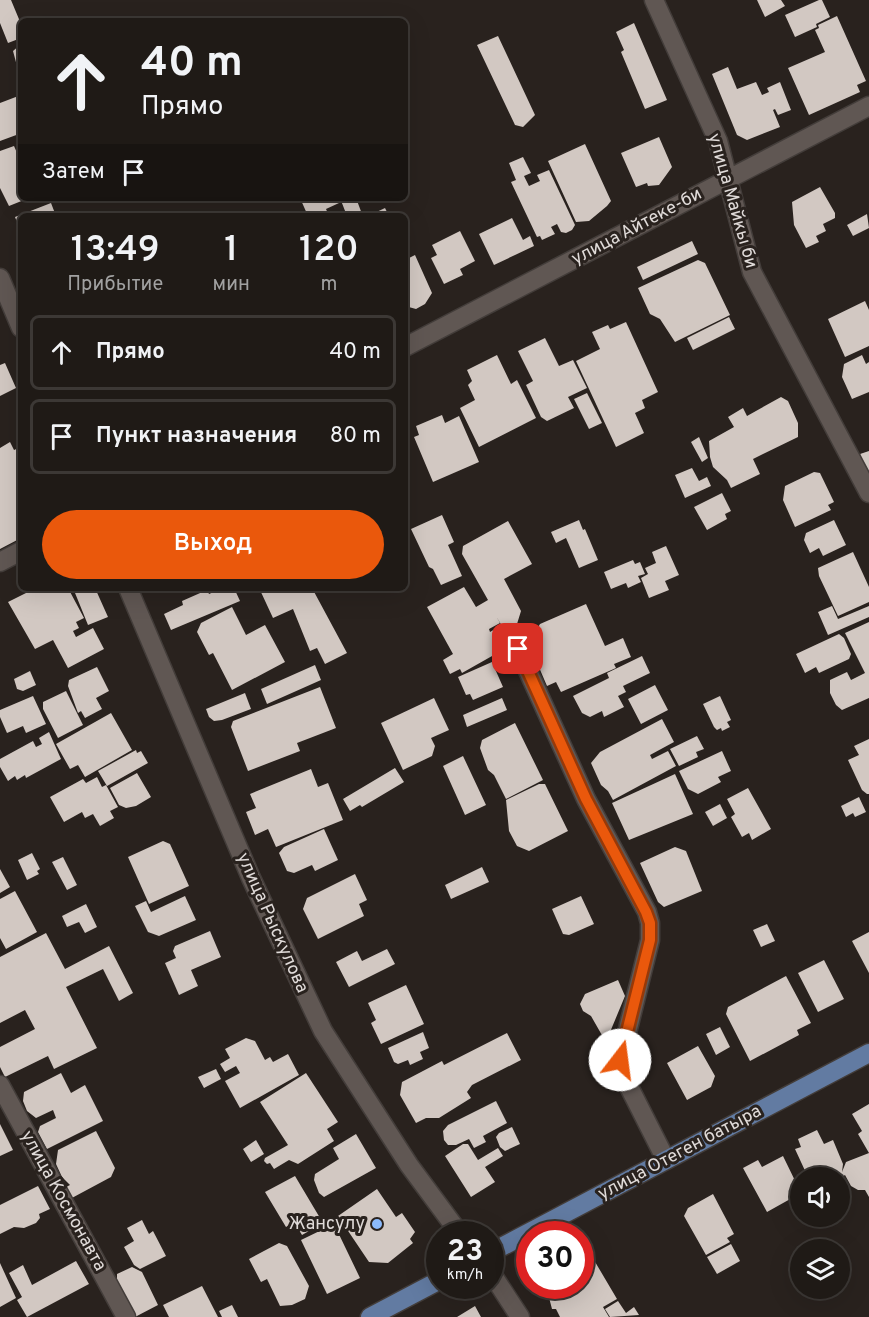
<!DOCTYPE html>
<html lang="ru">
<meta charset="utf-8">
<style>
:root{--surface:#1f1a16;--page:#2c2723;--text:#f1f3f6;--muted:#a1a1a1;--line:#3c3835;--accent:#ea580c}
body{margin:0;font-family:Overpass,sans-serif;background:var(--page);color:var(--text);height:100vh;display:flex;flex-direction:column;font-size:22px;white-space:nowrap}
*{box-sizing:border-box;margin:0}
p{font-size:20px;color:var(--muted)}
.icon{flex:none;width:33px;height:33px;fill:none;stroke:currentColor;stroke-width:2;stroke-linecap:round;stroke-linejoin:round}
.map{position:relative;flex:1;overflow:hidden}
.drawer{position:absolute;left:18px;top:213px;width:390px;height:378px;display:flex;flex-direction:column;background:var(--surface);border-radius:9px;box-shadow:0 6px 24px #0002,0 0 0 2px var(--line)}
.drawer>*{flex:none}
.banner{position:absolute;left:18px;top:18px;width:390px;height:183px;border-radius:9px;box-shadow:0 6px 24px #0002,0 0 0 2px var(--line);background:#1f1a16;color:var(--text);overflow:hidden}
.buttons{position:absolute;left:790px;top:1167px;display:grid;gap:12px}
.buttons a{display:grid;place-items:center;width:60px;height:60px;border-radius:50%;background:var(--surface);box-shadow:0 6px 24px #0002,0 0 0 2px var(--line);font-size:30px}
.speed{position:absolute;left:426px;top:1221px;display:flex;gap:12px;font-size:30px;font-weight:700;text-align:center}
.speed>*{display:grid;place-content:center;width:78px;height:78px;border-radius:50%;background:var(--surface);box-shadow:0 6px 24px #0002,0 0 0 2px var(--line);line-height:1}
.speed small{font-size:15px;font-weight:400}
.speed .limit{border:9px solid #d22;background:#fff;color:#111}
.pin{position:absolute;display:grid;place-items:center;width:51px;height:51px;color:#fff;margin:-26px;border-radius:12px;box-shadow:0 3px 9px #0006}
.me{position:absolute;width:66px;margin:-33px;rotate:15deg;stroke-linejoin:round;filter:drop-shadow(0 0 4px #0008)}
.turn{display:flex;align-items:center;gap:21px;height:126px;padding:0 24px;font-size:27px}
.turn .icon{width:78px;height:78px;stroke-width:2.5}
.turn b{display:block;font-size:42px;line-height:51px}
.then{display:flex;align-items:center;height:57px;padding:0 24px;background:#0003;gap:12px;font-size:22px}
.eta{display:flex;justify-content:space-evenly;align-items:center;height:102px;text-align:center}
.eta b{font-size:36px;font-weight:600;line-height:42px}
.primary-button{display:flex;gap:12px;margin-top:auto;padding:12px 24px}
.primary-button a{flex:1;height:69px;border-radius:36px;background:var(--accent);color:#fff;font-size:24px;font-weight:600;line-height:69px;text-align:center}
ul{padding:0;list-style:none}
li{display:flex;align-items:center;gap:18px;height:75px;margin:0 12px 9px;padding:0 12px;border:3px solid var(--line);border-radius:9px}
li div{flex:1}
li b{display:block;font-size:22px}
li em{font-style:normal}
.map>svg:first-child{display:block}
.building{fill:#d2c8c2}
.lines{fill:none;stroke-linecap:round;stroke-linejoin:round}
.minor-casing{stroke:#433d3a;stroke-width:21}
.major-casing{stroke:#433d3a;stroke-width:21}
.minor{stroke:#605753;stroke-width:18}
.major{stroke:#627ba2;stroke-width:18}
.route-casing{stroke:#983908;stroke-width:15}
.route{stroke:#ea580c;stroke-width:10}
.poi-dot{fill:#8bbafc;stroke:#29221e;stroke-width:2}
.labels{text-anchor:middle;dominant-baseline:central;stroke-width:6;stroke-linejoin:round;paint-order:stroke}
.street-label{font-size:18px;fill:#e0dbd9;stroke:#29221e}
.poi-label{font-size:18px;fill:#e0dbd9;stroke:#29221e;text-anchor:end}
</style>
<div class="map">
<svg width="869" height="1317" viewBox="0 0 869 1317">
<rect width="100%" height="100%" fill="#29221e"/>
<path class="building" d="M 0,0 L 11,0 L 21,24 L 21,38 L 8,43 L 0,23 Z
M 757,0 L 781,0 L 785,6 L 765,17 Z
M 819,0 L 822,0 L 830,17 L 816,24 L 817,27 L 795,37 L 785,15 Z
M 837,16 L 866,81 L 857,85 L 860,92 L 809,115 L 788,68 L 825,52 L 815,30 L 819,28 L 818,25 Z
M 634,23 L 667,100 L 645,109 L 621,52 L 624,50 L 616,32 Z
M 498,36 L 535,115 L 523,127 L 515,125 L 477,45 Z
M 21,44 L 21,67 L 17,66 L 13,51 Z
M 728,67 L 737,89 L 756,82 L 762,95 L 769,92 L 767,88 L 780,82 L 791,110 L 778,115 L 775,109 L 773,110 L 780,127 L 747,140 L 737,135 L 712,74 Z
M 21,95 L 21,139 L 19,134 L 0,141 L 0,103 Z
M 659,137 L 672,167 L 659,185 L 648,186 L 647,183 L 636,187 L 621,153 Z
M 585,144 L 611,201 L 607,206 L 589,221 L 576,222 L 548,161 Z
M 14,146 L 21,162 L 21,198 L 29,198 L 9,206 L 0,188 L 0,151 Z
M 523,157 L 531,173 L 524,176 L 529,186 L 540,181 L 537,175 L 549,170 L 575,225 L 572,230 L 566,233 L 561,232 L 557,224 L 551,227 L 555,234 L 542,240 L 540,236 L 537,237 L 511,182 L 516,180 L 509,163 Z
M 820,187 L 835,213 L 835,218 L 823,224 L 826,231 L 816,236 L 819,242 L 806,248 L 794,225 L 792,202 Z
M 300,198 L 336,198 L 339,203 L 326,209 L 329,216 L 308,216 Z
M 340,198 L 356,198 L 362,214 L 347,216 Z
M 51,203 L 56,216 L 21,216 L 21,232 L 15,217 Z
M 385,208 L 389,216 L 368,216 Z
M 867,214 L 869,228 L 853,236 L 847,225 Z
M 512,218 L 523,240 L 530,236 L 534,246 L 494,265 L 479,234 Z
M 460,231 L 475,261 L 460,269 L 463,275 L 444,284 L 431,258 L 437,255 L 432,245 Z
M 692,241 L 698,254 L 643,280 L 637,267 Z
M 415,255 L 432,293 L 425,304 L 416,309 L 405,306 L 405,260 Z
M 698,260 L 705,263 L 730,315 L 675,342 L 660,319 L 650,314 L 638,288 Z
M 865,301 L 869,310 L 869,346 L 845,357 L 828,319 Z
M 729,317 L 735,329 L 693,350 L 687,338 Z
M 626,322 L 658,392 L 642,400 L 645,408 L 635,413 L 644,433 L 616,447 L 576,361 L 600,349 L 592,332 L 608,325 L 610,329 Z
M 545,338 L 559,366 L 573,360 L 587,388 L 568,397 L 574,408 L 547,421 L 541,417 L 526,385 L 533,381 L 518,351 Z
M 497,355 L 511,384 L 517,380 L 536,418 L 479,447 L 460,408 L 475,400 L 468,385 L 472,381 L 467,370 Z
M 862,355 L 866,364 L 869,362 L 869,392 L 852,399 L 842,377 L 844,364 Z
M 5,363 L 16,388 L 0,396 L 0,365 Z
M 587,393 L 602,423 L 589,429 L 574,399 Z
M 781,397 L 788,401 L 798,423 L 798,437 L 753,459 L 760,474 L 731,488 L 727,480 L 713,467 L 710,457 L 709,441 L 734,427 L 728,417 L 743,408 L 747,416 Z
M 442,415 L 445,423 L 459,416 L 479,462 L 433,482 L 414,437 L 419,435 L 416,426 Z
M 699,437 L 708,458 L 702,462 L 691,442 Z
M 10,442 L 14,450 L 21,447 L 21,538 L 0,549 L 0,448 Z
M 869,451 L 869,477 L 860,454 Z
M 692,468 L 699,481 L 707,477 L 711,486 L 685,498 L 675,475 Z
M 814,472 L 820,473 L 834,502 L 828,505 L 831,510 L 795,527 L 783,500 L 785,486 Z
M 722,493 L 731,511 L 725,514 L 727,519 L 707,530 L 694,507 Z
M 442,515 L 454,542 L 448,545 L 462,576 L 441,585 L 433,569 L 429,567 L 411,529 Z
M 579,520 L 583,530 L 585,529 L 598,560 L 579,568 L 566,538 L 556,543 L 551,532 Z
M 834,520 L 846,545 L 823,556 L 819,548 L 810,553 L 804,540 L 806,533 Z
M 508,521 L 532,564 L 504,579 L 521,611 L 517,624 L 505,631 L 496,616 L 500,623 L 489,629 L 490,632 L 500,626 L 508,641 L 508,647 L 462,673 L 460,669 L 450,674 L 443,660 L 453,654 L 427,607 L 464,587 L 476,607 L 488,600 L 462,554 L 463,546 Z
M 666,546 L 679,575 L 665,581 L 669,590 L 649,598 L 641,578 L 648,574 L 645,568 L 656,563 L 652,552 Z
M 853,552 L 869,587 L 869,602 L 838,616 L 819,576 L 818,568 Z
M 633,560 L 635,564 L 640,562 L 645,574 L 638,576 L 641,582 L 628,588 L 626,583 L 611,589 L 604,572 Z
M 36,588 L 68,588 L 84,618 L 76,622 L 79,628 L 73,631 L 76,637 L 93,628 L 104,649 L 68,668 L 53,640 L 35,649 L 8,602 Z
M 73,588 L 95,588 L 108,617 L 88,625 Z
M 223,588 L 234,588 L 240,601 L 171,630 L 164,614 L 183,605 L 182,601 L 207,590 L 209,594 Z
M 265,588 L 312,588 L 347,653 L 325,664 L 317,648 L 310,651 L 293,609 L 273,618 L 260,590 Z
M 586,604 L 605,646 L 623,638 L 631,657 L 614,664 L 616,668 L 561,692 L 556,682 L 547,686 L 535,658 L 542,654 L 533,636 L 540,624 Z
M 832,606 L 838,619 L 869,606 L 869,617 L 828,635 L 818,612 Z
M 232,607 L 246,635 L 265,625 L 285,662 L 232,690 L 213,653 L 209,655 L 197,632 L 201,623 Z
M 869,622 L 869,698 L 842,710 L 836,705 L 830,693 L 830,680 L 847,672 L 851,680 L 865,673 L 845,633 Z
M 839,634 L 844,638 L 851,654 L 849,659 L 819,673 L 816,667 L 805,673 L 796,654 Z
M 642,656 L 650,673 L 623,686 L 626,692 L 618,696 L 624,707 L 604,717 L 602,711 L 590,717 L 582,713 L 573,696 L 609,678 L 607,673 Z
M 492,662 L 503,687 L 473,700 L 470,694 L 466,695 L 458,677 Z
M 315,665 L 321,680 L 267,704 L 261,689 Z
M 97,667 L 109,691 L 96,698 L 102,709 L 85,718 L 81,711 L 78,713 L 68,686 L 69,680 Z
M 30,671 L 36,685 L 23,691 L 17,689 L 14,679 Z
M 655,685 L 668,710 L 641,724 L 628,699 Z
M 320,687 L 336,728 L 297,743 L 300,751 L 248,771 L 231,727 L 233,721 Z
M 66,691 L 83,725 L 58,738 L 43,709 L 43,702 Z
M 245,693 L 251,709 L 222,720 L 214,721 L 209,717 L 206,709 Z
M 33,696 L 46,724 L 26,733 L 23,726 L 7,733 L 0,717 L 0,710 Z
M 720,696 L 731,720 L 727,722 L 730,727 L 722,731 L 721,728 L 717,730 L 714,727 L 703,704 Z
M 434,698 L 449,730 L 431,738 L 435,746 L 432,756 L 403,770 L 381,723 Z
M 502,698 L 507,710 L 467,727 L 463,715 Z
M 111,713 L 132,750 L 85,777 L 78,765 L 70,769 L 56,744 Z
M 662,719 L 674,742 L 650,755 L 652,759 L 668,751 L 676,766 L 613,800 L 608,791 L 601,785 L 591,763 L 600,752 Z
M 515,723 L 543,780 L 506,799 L 494,775 L 488,770 L 480,748 L 482,740 Z
M 49,732 L 61,759 L 26,778 L 25,775 L 17,780 L 15,776 L 8,781 L 0,767 L 0,759 L 33,741 L 36,747 L 42,744 L 39,738 Z
M 697,736 L 704,749 L 696,752 L 698,757 L 679,766 L 670,749 Z
M 869,739 L 869,794 L 867,794 L 862,790 L 848,760 L 859,755 L 854,746 Z
M 136,750 L 137,753 L 141,751 L 148,763 L 107,786 L 98,771 Z
M 722,751 L 731,771 L 718,777 L 721,782 L 698,794 L 688,789 L 679,771 Z
M 463,756 L 486,805 L 465,815 L 443,766 Z
M 395,768 L 404,782 L 362,807 L 360,805 L 350,811 L 343,799 Z
M 311,769 L 318,787 L 328,783 L 343,820 L 276,847 L 268,829 L 255,835 L 246,812 L 256,808 L 250,794 Z
M 137,773 L 151,797 L 136,806 L 126,808 L 119,805 L 110,788 Z
M 675,774 L 693,814 L 629,840 L 612,803 Z
M 97,777 L 102,787 L 106,785 L 118,807 L 110,811 L 114,818 L 100,826 L 93,814 L 85,818 L 82,812 L 64,822 L 50,797 L 83,779 L 86,783 Z
M 539,784 L 545,784 L 568,831 L 529,851 L 517,846 L 509,831 L 506,800 Z
M 748,788 L 771,829 L 752,840 L 749,833 L 742,837 L 731,817 L 735,814 L 727,799 Z
M 859,797 L 866,812 L 855,817 L 853,813 L 846,817 L 841,806 Z
M 720,804 L 727,818 L 713,826 L 705,812 Z
M 324,829 L 338,860 L 315,871 L 312,865 L 294,873 L 287,871 L 279,853 L 284,847 Z
M 163,841 L 170,844 L 189,886 L 149,904 L 128,857 Z
M 675,847 L 686,851 L 702,891 L 664,907 L 658,902 L 640,863 Z
M 32,853 L 40,869 L 37,871 L 39,874 L 27,880 L 18,860 Z
M 63,857 L 77,885 L 67,890 L 52,862 Z
M 482,867 L 489,882 L 451,899 L 445,885 Z
M 0,869 L 10,887 L 0,893 Z
M 355,874 L 367,900 L 359,904 L 364,916 L 318,939 L 303,909 L 307,898 Z
M 15,891 L 37,932 L 6,949 L 0,938 L 0,899 Z
M 185,896 L 196,920 L 159,936 L 148,932 L 135,906 L 146,901 L 151,912 Z
M 581,896 L 594,924 L 569,935 L 563,934 L 552,909 Z
M 86,904 L 97,927 L 85,933 L 79,922 L 67,927 L 62,916 Z
M 767,924 L 775,941 L 761,947 L 753,930 Z
M 210,931 L 221,957 L 191,970 L 198,986 L 179,995 L 165,963 L 176,958 L 173,951 L 175,946 Z
M 869,932 L 869,973 L 852,941 Z
M 46,933 L 65,969 L 109,946 L 133,993 L 119,1001 L 103,969 L 66,987 L 97,1048 L 54,1069 L 48,1056 L 5,1077 L 0,1067 L 0,1047 L 35,1029 L 25,1010 L 0,1023 L 0,957 Z
M 387,949 L 395,964 L 349,987 L 336,962 L 357,951 L 362,961 Z
M 824,960 L 844,999 L 818,1012 L 798,973 Z
M 786,976 L 811,1023 L 797,1030 L 799,1035 L 750,1061 L 726,1014 L 728,1007 Z
M 618,980 L 625,996 L 608,1037 L 603,1037 L 591,1016 L 583,1011 L 580,1004 L 585,994 Z
M 406,985 L 424,1024 L 381,1044 L 371,1023 L 376,1020 L 368,1003 Z
M 720,1027 L 730,1047 L 716,1055 L 706,1034 Z
M 423,1032 L 429,1048 L 420,1052 L 423,1059 L 410,1065 L 408,1060 L 398,1064 L 394,1062 L 388,1048 Z
M 507,1033 L 521,1060 L 472,1085 L 467,1092 L 471,1098 L 439,1118 L 426,1118 L 416,1123 L 400,1095 L 402,1082 L 442,1061 L 444,1065 Z
M 246,1038 L 255,1041 L 265,1060 L 270,1057 L 273,1062 L 288,1054 L 299,1075 L 240,1108 L 225,1081 L 240,1073 L 236,1066 L 225,1072 L 220,1064 L 230,1058 L 225,1049 Z
M 698,1046 L 715,1076 L 711,1087 L 687,1100 L 667,1063 Z
M 216,1069 L 221,1079 L 204,1088 L 198,1077 Z
M 61,1073 L 71,1093 L 85,1085 L 103,1121 L 47,1149 L 38,1132 L 40,1126 L 56,1118 L 53,1110 L 36,1118 L 27,1111 L 23,1101 L 24,1092 Z
M 306,1073 L 338,1122 L 327,1129 L 334,1141 L 298,1164 L 289,1160 L 274,1169 L 270,1163 L 267,1164 L 264,1161 L 265,1158 L 288,1145 L 260,1102 Z
M 496,1101 L 507,1123 L 483,1136 L 486,1142 L 474,1148 L 469,1139 L 456,1145 L 448,1145 L 444,1140 L 443,1131 L 448,1125 Z
M 869,1104 L 869,1153 L 858,1134 L 862,1131 L 852,1114 Z
M 0,1124 L 13,1150 L 0,1156 Z
M 512,1127 L 520,1144 L 505,1151 L 500,1147 L 496,1137 L 499,1133 Z
M 817,1130 L 824,1144 L 833,1140 L 843,1164 L 842,1172 L 846,1162 L 869,1153 L 869,1197 L 865,1190 L 858,1190 L 851,1186 L 845,1175 L 840,1178 L 801,1178 L 807,1175 L 795,1149 L 801,1147 L 798,1139 Z
M 96,1131 L 115,1168 L 111,1177 L 70,1199 L 64,1188 L 70,1185 L 62,1177 L 56,1164 L 58,1150 Z
M 356,1134 L 376,1168 L 324,1197 L 319,1193 L 314,1180 L 315,1174 L 339,1159 L 333,1148 Z
M 256,1140 L 264,1154 L 251,1162 L 243,1149 Z
M 463,1144 L 468,1144 L 478,1160 L 498,1148 L 503,1156 L 485,1167 L 495,1182 L 471,1197 L 445,1156 Z
M 783,1156 L 801,1193 L 767,1212 L 743,1168 L 758,1160 L 762,1167 Z
M 295,1176 L 323,1223 L 302,1235 L 294,1222 L 286,1227 L 265,1192 Z
M 38,1186 L 50,1209 L 39,1214 L 40,1218 L 36,1223 L 24,1228 L 14,1227 L 0,1234 L 0,1205 Z
M 377,1189 L 396,1217 L 402,1213 L 415,1232 L 410,1239 L 413,1243 L 388,1263 L 369,1262 L 338,1216 Z
M 713,1194 L 734,1234 L 727,1238 L 730,1242 L 706,1255 L 684,1216 L 688,1208 Z
M 142,1220 L 149,1234 L 153,1231 L 166,1256 L 140,1269 L 134,1265 L 124,1247 L 134,1241 L 127,1228 Z
M 334,1224 L 360,1278 L 327,1294 L 301,1240 Z
M 279,1243 L 287,1246 L 309,1286 L 305,1299 L 292,1305 L 280,1306 L 267,1279 L 261,1282 L 249,1259 Z
M 731,1244 L 740,1261 L 717,1274 L 707,1257 Z
M 591,1255 L 617,1299 L 603,1307 L 609,1317 L 560,1317 L 556,1309 L 552,1309 L 546,1286 L 580,1286 L 580,1261 Z
M 76,1261 L 89,1284 L 27,1317 L 17,1300 L 22,1297 L 9,1273 L 23,1265 L 32,1285 Z
M 0,1263 L 16,1298 L 0,1307 Z
M 132,1267 L 142,1272 L 158,1305 L 135,1317 L 117,1286 L 117,1274 Z
M 202,1286 L 218,1317 L 169,1317 L 163,1305 Z
M 618,1301 L 626,1313 L 634,1307 L 639,1315 L 610,1317 L 605,1309 Z
M 232,1305 L 238,1317 L 222,1317 L 219,1311 Z
M 475,1306 L 481,1317 L 457,1317 Z"/>
<g class="lines">
<defs>
<path id="minor" d="M 654,0 L 718,141 L 752,272 L 869,493
M 0,278 L 21,328
M 405,347 L 869,106
M 0,562 L 21,551
M 128,588 L 251,878 L 323,1031 L 409,1165 L 460,1234
M 518,649 L 586,799 L 647,912 L 650,923 L 650,940 L 620,1061 L 622,1073 L 666,1160
M 0,1085 L 126,1317
M 490,1271 L 520,1317"/>
<path id="major" d="M 490,1253 L 869,1053
M 370,1317 L 440,1280"/>
</defs>
<use href="#minor" class="minor-casing"/>
<use href="#major" class="major-casing"/>
<use href="#minor" class="minor"/>
<use href="#major" class="major"/>
</g>
<g class="lines">
<defs>
<path id="route" d="M 518,649 L 586,799 L 646,912 L 650,923 L 650,940 L 620,1060"/>
</defs>
<use href="#route" class="route-casing"/>
<use href="#route" class="route"/>
</g>
<circle class="poi-dot" cx="377" cy="1224" r="6"/>
<g class="labels">
<g class="street-label">
<text transform="translate(732 201) rotate(74)">улица Майкы би</text>
<text transform="translate(637 227) rotate(-28)">улица Айтеке-би</text>
<text transform="translate(272 923) rotate(66)">улица Рыскулова</text>
<text transform="translate(680 1153) rotate(-28)">улица Отеген батыра</text>
<text transform="translate(63 1201) rotate(61)">улица Космонавта</text>
</g>
<g class="poi-label">
<text x="365" y="1224">Жансулу</text>
</g>
</g>
</svg>
<div class="buttons">
<a><svg class="icon" aria-label="sound" viewBox="0 0 24 24"><path d="M4 9h4l5-4v14l-5-4H4zM17 9q2 3 0 6"/></svg></a>
<a><svg class="icon" aria-label="layers" viewBox="0 0 24 24"><path d="M12 4l9 5-9 5-9-5zM3 14l9 5 9-5"/></svg></a>
</div>
<div class="speed"><div>23<small>km/h</small></div><div class="limit">30</div></div>
<div class="pin" style="left:518px;top:649px;background:#d93025"><svg class="icon" aria-label="arrive" viewBox="0 0 24 24"><path d="M6 21V4h12l-3 4 3 4H6"/></svg></div>
<svg class="me" style="left:620px;top:1060px" viewBox="-20 -20 40 40"><circle r="19" fill="#fff"/><path d="M0-13L10 11 0 6-10 11z" fill="#ea580c"/></svg>
<div class="banner">
<div class="turn"><svg class="icon" aria-label="ahead" viewBox="0 0 24 24"><path d="M12 20V5M6 11l6-6 6 6"/></svg><div><b>40 m</b>Прямо</div></div>
<div class="then">Затем<svg class="icon" aria-label="arrive" viewBox="0 0 24 24"><path d="M6 21V4h12l-3 4 3 4H6"/></svg></div>
</div>
<section class="drawer">
<div class="eta">
<div><b>13:49</b><p>Прибытие</p></div>
<div><b>1</b><p>мин</p></div>
<div><b>120</b><p>m</p></div>
</div>
<ul>
<li><svg class="icon" aria-label="ahead" viewBox="0 0 24 24"><path d="M12 20V5M6 11l6-6 6 6"/></svg><div><b>Прямо</b></div><em>40 m</em></li>
<li><svg class="icon" aria-label="arrive" viewBox="0 0 24 24"><path d="M6 21V4h12l-3 4 3 4H6"/></svg><div><b>Пункт назначения</b></div><em>80 m</em></li>
</ul>
<div class="primary-button"><a>Выход</a></div>
</section>
</div>
